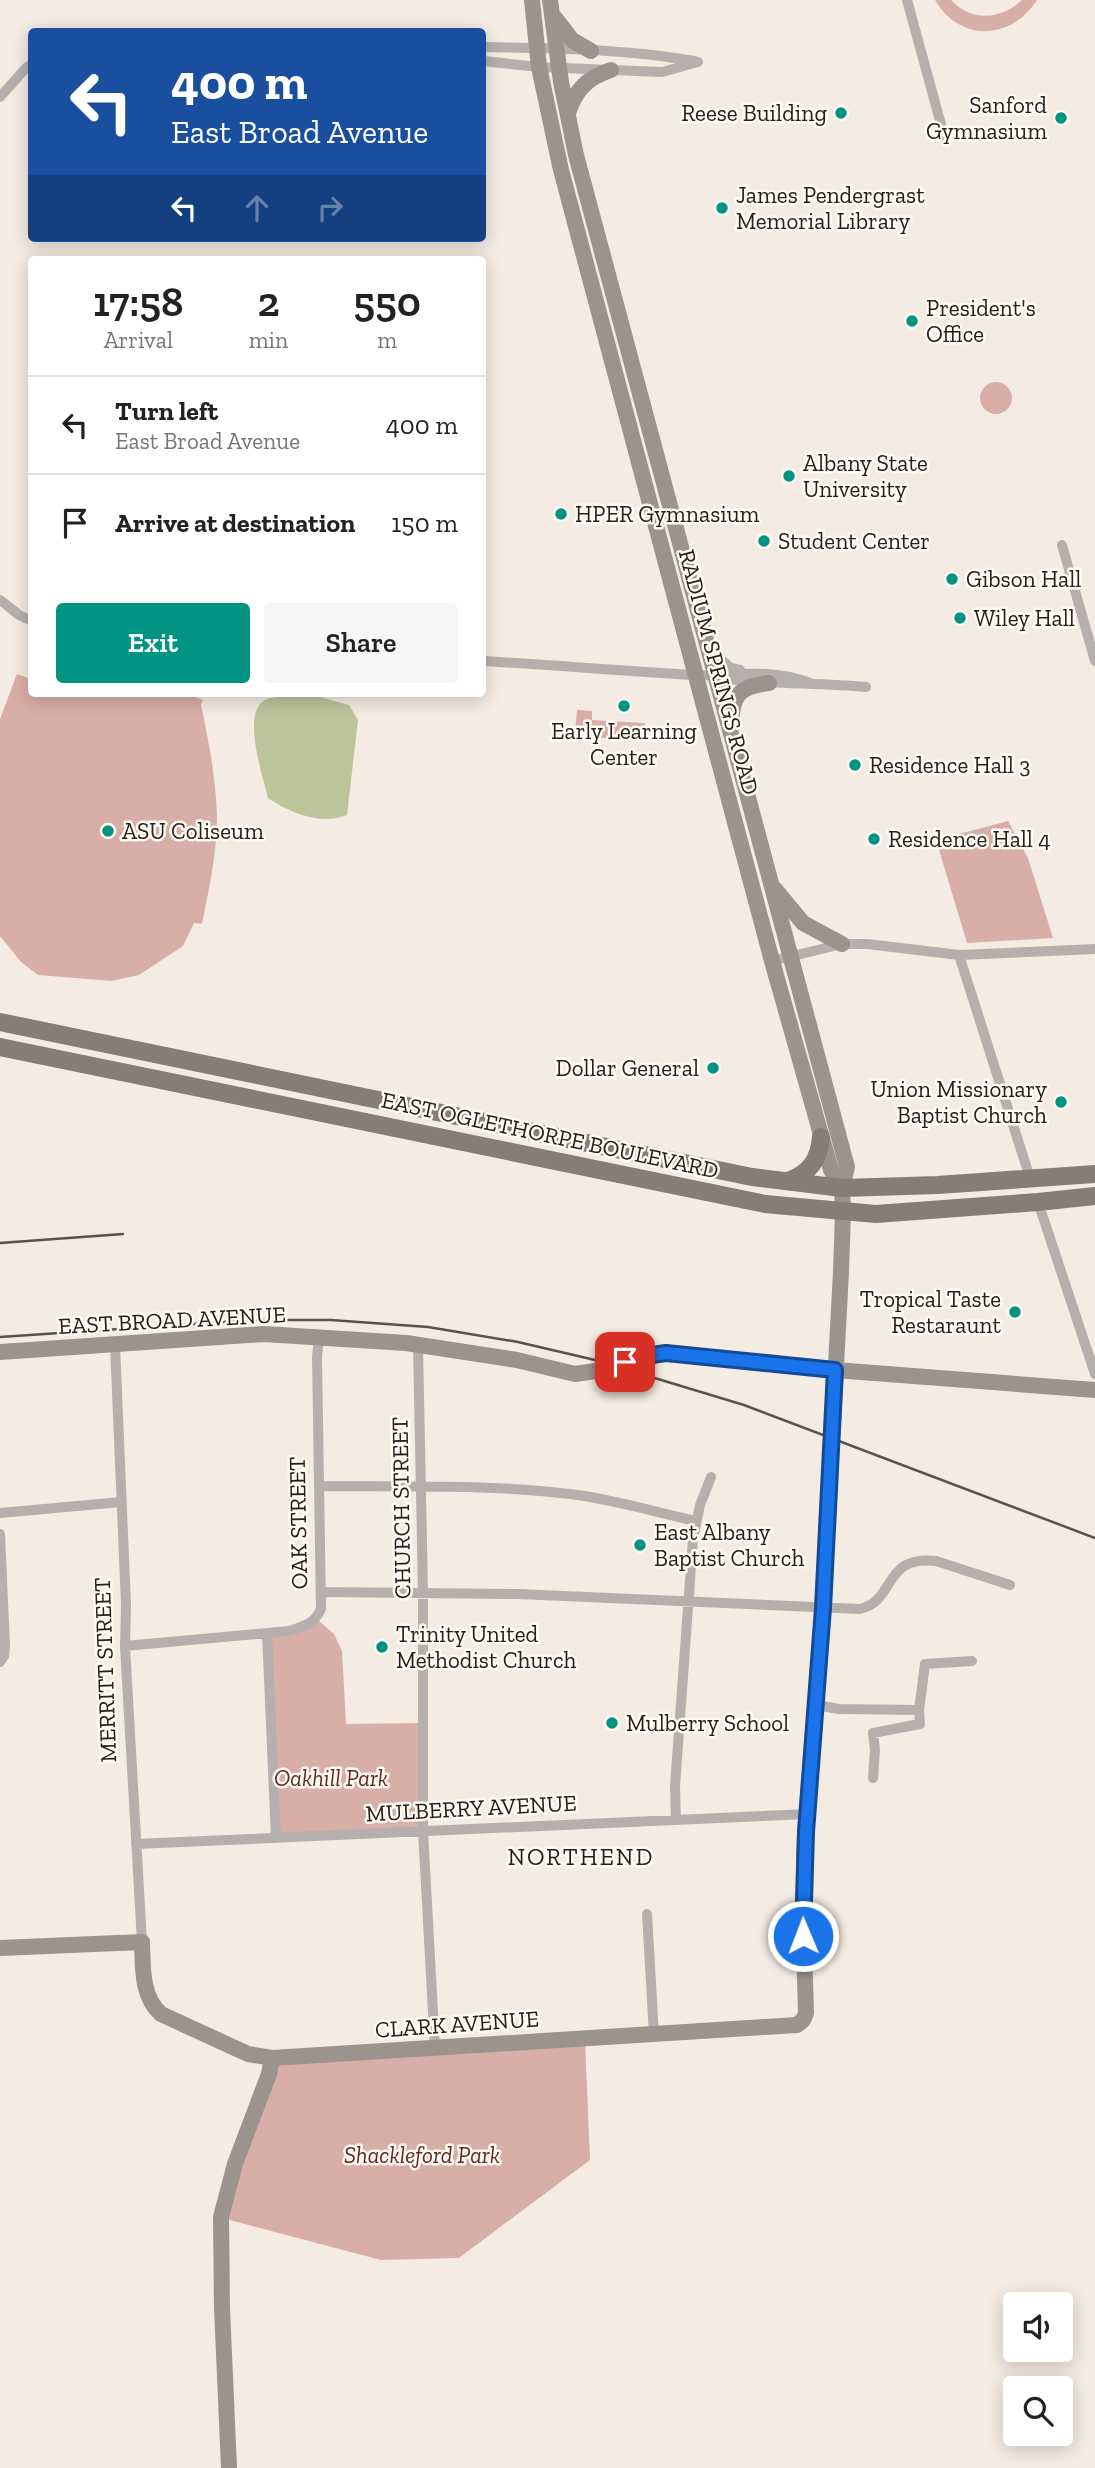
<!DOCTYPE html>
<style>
:root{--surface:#fff;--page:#f6f6f6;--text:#222;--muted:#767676;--line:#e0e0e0;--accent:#029483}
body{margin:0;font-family:"Zilla Slab",serif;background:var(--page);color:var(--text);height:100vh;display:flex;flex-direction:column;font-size:26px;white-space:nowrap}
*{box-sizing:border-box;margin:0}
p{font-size:23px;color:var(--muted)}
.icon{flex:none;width:38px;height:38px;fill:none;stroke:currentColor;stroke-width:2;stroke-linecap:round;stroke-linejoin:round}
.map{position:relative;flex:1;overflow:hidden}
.drawer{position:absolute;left:28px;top:256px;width:458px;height:441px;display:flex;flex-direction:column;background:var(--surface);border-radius:7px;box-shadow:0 4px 18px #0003}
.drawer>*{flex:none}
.guide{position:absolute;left:28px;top:28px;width:458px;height:214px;border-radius:7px;box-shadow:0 4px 18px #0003;background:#1a4fa0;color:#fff;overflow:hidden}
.buttons{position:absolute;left:1003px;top:2292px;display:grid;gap:14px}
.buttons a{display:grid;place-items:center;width:70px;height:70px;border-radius:7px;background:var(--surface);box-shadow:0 4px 18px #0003;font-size:35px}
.pin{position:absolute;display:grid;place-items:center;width:60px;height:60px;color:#fff;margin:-30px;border-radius:14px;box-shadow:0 4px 10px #0006}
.me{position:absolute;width:77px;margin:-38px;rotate:359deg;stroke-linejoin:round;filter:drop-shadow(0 0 5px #0008)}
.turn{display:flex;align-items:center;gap:24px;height:147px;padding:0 28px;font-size:32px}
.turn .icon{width:91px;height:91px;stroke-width:2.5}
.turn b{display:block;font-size:49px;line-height:60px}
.lanes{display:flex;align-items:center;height:66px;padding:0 28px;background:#0003;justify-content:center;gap:35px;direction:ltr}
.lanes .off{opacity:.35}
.eta{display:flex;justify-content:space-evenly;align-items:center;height:119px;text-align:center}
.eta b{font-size:42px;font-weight:600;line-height:49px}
.button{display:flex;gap:14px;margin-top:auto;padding:14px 28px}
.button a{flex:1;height:80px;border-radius:7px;background:var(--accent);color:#fff;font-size:28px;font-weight:600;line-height:80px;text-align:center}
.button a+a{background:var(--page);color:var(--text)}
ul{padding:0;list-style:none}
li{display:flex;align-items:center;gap:21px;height:98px;padding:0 28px;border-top:2px solid var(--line)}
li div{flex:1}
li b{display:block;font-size:26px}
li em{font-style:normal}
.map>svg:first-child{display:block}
.green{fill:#d8afa6}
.water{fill:#bcc49c}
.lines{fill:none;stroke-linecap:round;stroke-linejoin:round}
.street{stroke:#b5b0ad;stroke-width:10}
.secondary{stroke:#9a938e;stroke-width:16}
.primary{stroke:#867d78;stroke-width:18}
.rail{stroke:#57534e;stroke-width:2.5}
.route-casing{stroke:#114b97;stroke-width:18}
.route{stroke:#1a73e8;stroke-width:12}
.poi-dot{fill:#029483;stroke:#fffaf4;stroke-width:2.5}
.labels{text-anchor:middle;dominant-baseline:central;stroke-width:5;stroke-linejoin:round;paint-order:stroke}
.poi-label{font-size:23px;fill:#23201d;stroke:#fffaf4;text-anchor:start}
.street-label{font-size:23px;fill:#23201d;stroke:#fffaf4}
.park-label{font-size:23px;font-style:italic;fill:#62291f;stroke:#fffaf4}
.neighbourhood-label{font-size:24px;letter-spacing:2px;fill:#23201d;stroke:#fffaf4}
</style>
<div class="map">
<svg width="1095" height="2468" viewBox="0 0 1095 2468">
<rect width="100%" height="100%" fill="#f4ece2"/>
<path class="green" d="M 935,0 L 951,0 C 972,22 1000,20 1022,0 L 1037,0 C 1012,40 960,43 935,0 Z
M980 398a16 16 0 1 1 32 0a16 16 0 1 1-32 0Z
M 17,674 L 31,679 L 32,693 L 184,693 L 203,700 L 201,705 C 209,742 216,779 217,817 C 217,853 209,889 202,924 L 194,923 L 183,946 L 139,975 L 111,981 L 38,975 L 21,962 L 0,936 L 0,719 Z
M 577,710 L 592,711 L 592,720 L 645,723 L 644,741 L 591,737 L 591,732 L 575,731 Z
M 1008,821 L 1028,858 L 1053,938 L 967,943 L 936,840 Z
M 318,1620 L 334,1634 L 342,1651 L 346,1724 L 422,1723 L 422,1830 L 277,1837 L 269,1636 Z
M 585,2040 L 590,2160 L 459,2258 L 381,2260 L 222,2218 L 274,2060 Z"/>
<path class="water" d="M 288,695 L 320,697 L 349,705 L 358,720 L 347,815 C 322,826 290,813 268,798 C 263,777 243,718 262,702 C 268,697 280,697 288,695 Z"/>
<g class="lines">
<path class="street" d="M 907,0 L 945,139
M 483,47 C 553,48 626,49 695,61
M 483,61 L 539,67 L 662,72 L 698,62
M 0,97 L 26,68 L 32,64
M 1062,545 L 1095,661
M 0,600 L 19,615 L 32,621
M 711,651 L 731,668 L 740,670
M 483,661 C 553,665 623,671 693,675 C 734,677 769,667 810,683
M 727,679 C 774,684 820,683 866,687
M 959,955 L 1030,1178
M 772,961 L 842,944 L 867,944 L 959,955 L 1095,949
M 1038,1202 L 1095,1374
M 115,1345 L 126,1605 L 125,1646 L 142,1942
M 418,1345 L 423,1593 L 423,1831 L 435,2048
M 319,1486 C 402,1487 487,1484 570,1494 C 613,1499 654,1512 696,1521
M 0,1513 L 121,1502
M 0,1534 L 5,1646 L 4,1656 L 0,1662
M 321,1592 L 518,1594 L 860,1609 C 897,1600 882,1555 936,1561 L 1010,1585
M 267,1633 L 276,1838
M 125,1646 L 289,1631 C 304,1626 314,1624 321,1609 L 317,1357 L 319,1337
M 816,1705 L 839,1709 L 919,1710
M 873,1778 L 875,1750 L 873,1733 L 920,1724 L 919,1710 L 925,1664 L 972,1661
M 676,1820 L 675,1786 L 693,1539 L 700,1505 L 711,1477
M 136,1844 L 808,1814
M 647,1914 L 654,2035"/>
<path class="secondary" d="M 532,0 L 539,67 L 561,170 L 772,961 L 831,1170 L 842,1188
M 555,18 L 572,40 L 591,51
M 568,113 C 576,89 587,78 611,70
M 731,727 C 732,695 738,687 769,683
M 775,889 L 803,923 L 842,944
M 0,1352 L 264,1334 L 406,1343 L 517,1360 L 575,1374 L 602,1370 L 645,1355 L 666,1353 L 835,1370 L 1095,1390
M 0,1948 L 142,1942 C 143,1968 141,1996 161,2014 L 248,2054 L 272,2058 L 797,2025 L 803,2020 L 806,2013 L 803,1911 L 805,1832 L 823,1608 L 841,1272 L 843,1212 L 842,1188 L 847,1167 L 576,155 L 561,82 L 550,0
M 229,2468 L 222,2308 L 221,2217 L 235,2164 L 269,2074 L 272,2058"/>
<path class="primary" d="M 0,1022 L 752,1177 L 842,1188 L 938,1185 L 1095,1174
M 0,1047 L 765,1204 L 876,1214 L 1038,1202 L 1095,1196
M 788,1181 C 810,1173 819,1160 821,1137"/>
<path class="rail" d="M 0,1243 L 123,1234
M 0,1337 L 253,1320 L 331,1320 L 428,1327 L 518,1342 L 595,1360 L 744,1405 L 1095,1538"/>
</g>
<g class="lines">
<defs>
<path id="route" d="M 625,1362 L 645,1356 L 666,1353 L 835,1370 L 823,1608 L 806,1832 L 803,1936"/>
</defs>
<use href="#route" class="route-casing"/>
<use href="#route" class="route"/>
</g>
<g class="poi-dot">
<circle cx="841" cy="113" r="7"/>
<circle cx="1061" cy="118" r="7"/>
<circle cx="722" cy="208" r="7"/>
<circle cx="912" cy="321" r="7"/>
<circle cx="789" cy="476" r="7"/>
<circle cx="561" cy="514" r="7"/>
<circle cx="764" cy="541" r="7"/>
<circle cx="952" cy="579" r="7"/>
<circle cx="960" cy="618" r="7"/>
<circle cx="624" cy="706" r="7"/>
<circle cx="855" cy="765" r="7"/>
<circle cx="108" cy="831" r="7"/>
<circle cx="874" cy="839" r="7"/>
<circle cx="713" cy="1068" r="7"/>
<circle cx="1061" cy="1102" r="7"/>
<circle cx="1015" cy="1312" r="7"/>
<circle cx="640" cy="1545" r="7"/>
<circle cx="382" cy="1647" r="7"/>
<circle cx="612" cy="1723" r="7"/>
</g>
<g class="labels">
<g class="poi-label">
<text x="1047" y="105" text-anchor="end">Sanford<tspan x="1047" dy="26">Gymnasium</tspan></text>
<text x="827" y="113" text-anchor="end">Reese Building</text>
<text x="736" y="195">James Pendergrast<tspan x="736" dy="26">Memorial Library</tspan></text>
<text x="926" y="308">President's<tspan x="926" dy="26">Office</tspan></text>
<text x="803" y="463">Albany State<tspan x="803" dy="26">University</tspan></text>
<text x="575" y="514">HPER Gymnasium</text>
<text x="778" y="541">Student Center</text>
<text x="966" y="579">Gibson Hall</text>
<text x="974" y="618">Wiley Hall</text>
<text x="624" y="731" text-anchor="middle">Early Learning<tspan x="624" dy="26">Center</tspan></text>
<text x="869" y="765">Residence Hall 3</text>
<text x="122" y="831">ASU Coliseum</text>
<text x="888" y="839">Residence Hall 4</text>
<text x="699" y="1068" text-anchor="end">Dollar General</text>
<text x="1047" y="1089" text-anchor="end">Union Missionary<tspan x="1047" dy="26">Baptist Church</tspan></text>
<text x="1001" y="1299" text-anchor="end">Tropical Taste<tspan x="1001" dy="26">Restaraunt</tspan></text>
<text x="654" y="1532">East Albany<tspan x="654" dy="26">Baptist Church</tspan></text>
<text x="396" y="1634">Trinity United<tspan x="396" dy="26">Methodist Church</tspan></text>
<text x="626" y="1723">Mulberry School</text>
</g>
<g class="street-label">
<text transform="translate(719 672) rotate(75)">RADIUM SPRINGS ROAD</text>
<text transform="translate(550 1135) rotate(12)">EAST OGLETHORPE BOULEVARD</text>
<text transform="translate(172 1320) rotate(-3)">EAST BROAD AVENUE</text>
<text transform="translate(401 1508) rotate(-91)">CHURCH STREET</text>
<text transform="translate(298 1523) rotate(-91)">OAK STREET</text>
<text transform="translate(105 1670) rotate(-92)">MERRITT STREET</text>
<text transform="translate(471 1808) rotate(-3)">MULBERRY AVENUE</text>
<text transform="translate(457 2024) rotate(-4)">CLARK AVENUE</text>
</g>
<g class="park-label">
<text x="331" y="1778">Oakhill Park</text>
<text x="422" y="2155">Shackleford Park</text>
</g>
<g class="neighbourhood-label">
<text x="581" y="1856">NORTHEND</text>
</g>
</g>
</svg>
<div class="buttons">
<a><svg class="icon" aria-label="sound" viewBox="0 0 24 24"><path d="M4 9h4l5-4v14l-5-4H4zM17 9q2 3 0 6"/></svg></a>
<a><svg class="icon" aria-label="search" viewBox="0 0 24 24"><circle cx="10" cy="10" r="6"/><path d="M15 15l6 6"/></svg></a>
</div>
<div class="pin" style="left:625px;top:1362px;background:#d93025"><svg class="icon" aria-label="arrive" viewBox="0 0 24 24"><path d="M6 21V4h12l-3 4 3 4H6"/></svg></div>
<svg class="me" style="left:803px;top:1936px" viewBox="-20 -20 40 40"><circle r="17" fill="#1a73e8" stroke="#fff" stroke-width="3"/><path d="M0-11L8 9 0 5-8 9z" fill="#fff"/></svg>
<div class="guide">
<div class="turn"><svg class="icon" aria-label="left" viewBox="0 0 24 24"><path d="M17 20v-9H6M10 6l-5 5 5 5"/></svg><div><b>400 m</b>East Broad Avenue</div></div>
<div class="lanes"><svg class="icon" aria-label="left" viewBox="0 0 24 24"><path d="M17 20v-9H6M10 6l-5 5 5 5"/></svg><svg class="icon off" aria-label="ahead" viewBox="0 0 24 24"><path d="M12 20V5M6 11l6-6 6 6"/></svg><svg class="icon off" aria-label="right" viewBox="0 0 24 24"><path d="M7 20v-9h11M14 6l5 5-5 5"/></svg></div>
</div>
<section class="drawer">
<div class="eta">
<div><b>17:58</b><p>Arrival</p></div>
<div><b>2</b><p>min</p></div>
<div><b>550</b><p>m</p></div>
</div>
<ul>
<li><svg class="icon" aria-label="left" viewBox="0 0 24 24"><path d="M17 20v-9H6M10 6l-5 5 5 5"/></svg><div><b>Turn left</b><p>East Broad Avenue</p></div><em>400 m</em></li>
<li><svg class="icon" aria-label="arrive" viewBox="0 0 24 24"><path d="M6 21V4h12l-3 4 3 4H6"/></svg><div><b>Arrive at destination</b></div><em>150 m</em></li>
</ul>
<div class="button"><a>Exit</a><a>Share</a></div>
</section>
</div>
